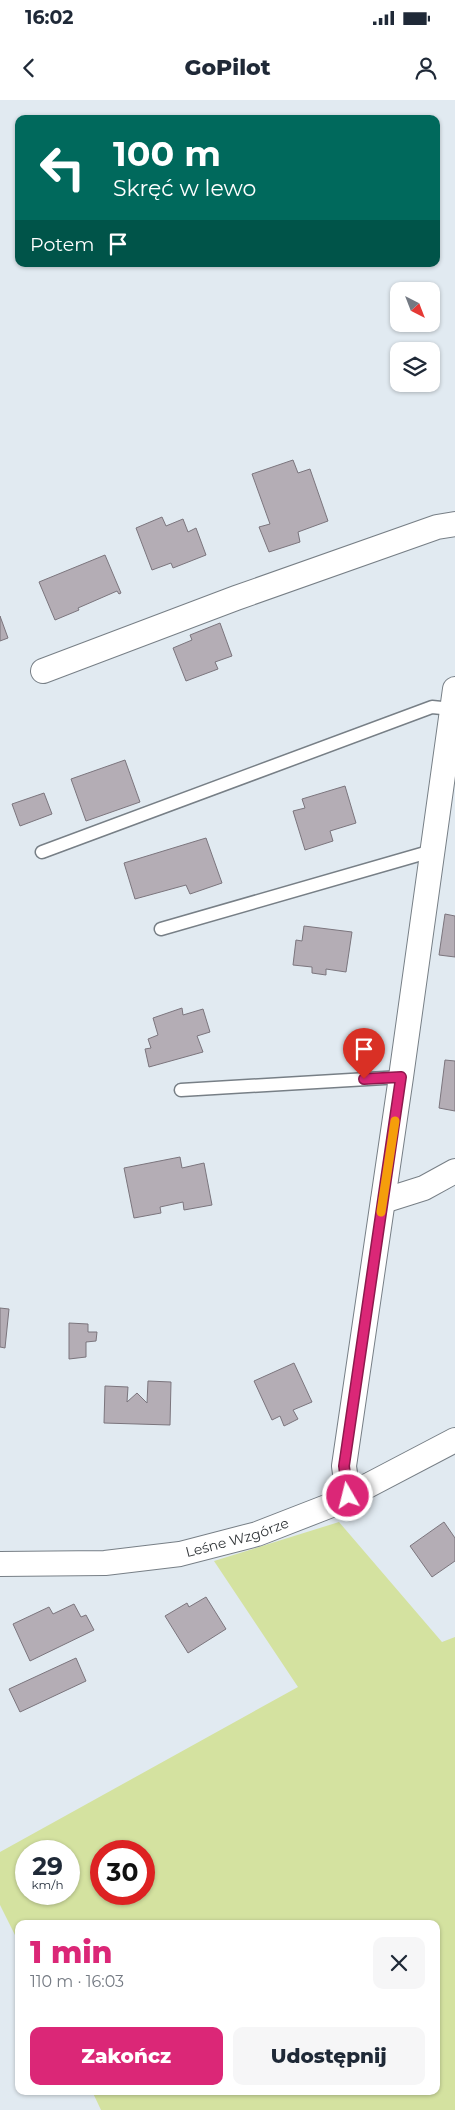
<!DOCTYPE html>
<html lang="pl">
<meta charset="utf-8">
<style>
:root{--surface:#fff;--page:#f6f6f7;--text:#1f2937;--muted:#747a83;--accent:#db2777}
body{margin:0;font-family:Montserrat,sans-serif;background:var(--page);color:var(--text);height:100vh;display:flex;flex-direction:column;font-size:19px;white-space:nowrap}
*{box-sizing:border-box;margin:0}
p{font-size:16px;color:var(--muted)}
.icon{flex:none;width:28px;height:28px;fill:none;stroke:currentColor;stroke-width:2;stroke-linecap:round;stroke-linejoin:round}
.map{position:relative;flex:1;overflow:hidden}
.side{position:absolute;left:15px;top:1820px;width:425px;height:175px;display:flex;flex-direction:column;background:var(--surface);border-radius:10px;box-shadow:0 1px 4px #0004}
.side>*{flex:none}
.guide{position:absolute;left:15px;top:15px;width:425px;height:152px;border-radius:10px;box-shadow:0 1px 4px #0004;background:#00695c;color:#fff;overflow:hidden}
.needle{width:32px;rotate:138deg}
.controls{position:absolute;left:390px;top:182px;display:grid;gap:10px}
.controls a{display:grid;place-items:center;width:50px;height:50px;border-radius:10px;background:var(--surface);box-shadow:0 1px 4px #0004;font-size:25px}
.speed{position:absolute;left:15px;top:1740px;display:flex;gap:10px;font-size:25px;font-weight:700;text-align:center}
.speed>*{display:grid;place-content:center;width:65px;height:65px;border-radius:50%;background:var(--surface);box-shadow:0 1px 4px #0004;line-height:1}
.speed small{font-size:12px;font-weight:400}
.speed .limit{border:8px solid #d22;background:#fff;color:#111}
.pin{position:absolute;display:grid;place-items:center;width:42px;height:42px;color:#fff;margin:-51px -21px;border-radius:50% 50% 50% 0;rotate:-45deg;box-shadow:0 0 5px #0007}
.pin .icon{rotate:45deg}
.me{position:absolute;width:55px;margin:-28px;rotate:352deg;stroke-linejoin:round;filter:drop-shadow(0 0 4px #0008)}
.turn{display:flex;align-items:center;gap:18px;height:105px;padding:0 15px;font-size:22px}
.turn .icon{width:65px;height:65px;stroke-width:2.5}
.turn b{display:block;font-size:35px;line-height:42px}
.then{display:flex;align-items:center;height:48px;padding:0 15px;background:#0003;gap:10px;font-size:19px}
.round{display:grid;place-items:center;flex:none;width:52px;height:52px;border-radius:10px;background:var(--page)}
.headline{display:flex;align-items:center;justify-content:space-between;height:85px;padding:0 15px}
h1{font-size:30px;font-weight:800;line-height:38px;color:var(--accent)}
.action{display:flex;gap:10px;margin-top:auto;padding:10px 15px}
.action a{flex:1;height:58px;border-radius:10px;background:var(--accent);color:#fff;font-size:20px;font-weight:800;line-height:58px;text-align:center}
.action a+a{background:var(--page);color:var(--text)}
.status{display:flex;justify-content:space-between;align-items:center;height:35px;padding:0 25px;background:var(--surface);direction:ltr}
.status svg{height:14px;fill:currentColor}
header{display:flex;justify-content:space-between;align-items:center;height:65px;padding:0 15px;background:var(--surface);font-size:22px;font-weight:800}
.map>svg:first-child{display:block}
.green{fill:#d4e2a0;fill-rule:evenodd}
.building{fill:#b4adb5;stroke:#7b757d}
.lines{fill:none;stroke-linecap:round;stroke-linejoin:round}
.lane-casing{stroke:#777f86;stroke-width:15}
.street-casing{stroke:#777f86;stroke-width:26}
.lane{stroke:#fff;stroke-width:12}
.street{stroke:#fff;stroke-width:24}
.route-casing{stroke:#8e194d;stroke-width:12}
.route{stroke:#db2777;stroke-width:9}
.slow{stroke:#f59e0b;stroke-width:9}
.labels{text-anchor:middle;dominant-baseline:central;stroke-width:4;stroke-linejoin:round;paint-order:stroke}
.street-label{font-size:14px;fill:#323639;stroke:#e1eaf1}
</style>
<div class="status"><b>16:02</b><svg viewBox="0 0 49 12"><path d="M0 12V9h3v3zM5 12V6h3v6zM10 12V3h3v9zM15 12V0h3v12zM26 1h20v11H26zM47 4h2v5h-2z"/></svg></div>
<header><svg class="icon" aria-label="back" viewBox="0 0 24 24"><path d="M15 5l-7 7 7 7"/></svg>GoPilot<svg class="icon" aria-label="person" viewBox="0 0 24 24"><circle cx="12" cy="8" r="4"/><path d="M4 21q1-7 8-7t8 7"/></svg></header>
<div class="map">
<svg width="455" height="2010" viewBox="0 0 455 2010">
<rect width="100%" height="100%" fill="#e1eaf1"/>
<path class="green" d="M 339,1422 L 442,1542 L 455,1537 L 455,2010 L 101,2010 L 92,1991 L 436,1991 L 436,1824 L 19,1824 L 19,1843 L 0,1805 L 0,1752 L 298,1587 L 214,1461 ZM 69,1751 L 69,1794 L 26,1794 L 26,1751 ZM 101,1751 L 144,1751 L 144,1794 L 101,1794 Z"/>
<path class="building" d="M 293,360 L 298,373 L 310,369 L 328,421 L 298,432 L 300,442 L 269,452 L 259,427 L 270,424 L 252,374 Z
M 162,417 L 166,426 L 183,419 L 188,432 L 196,428 L 206,455 L 173,468 L 171,463 L 152,470 L 136,428 Z
M 105,455 L 121,493 L 119,494 L 117,491 L 78,508 L 79,510 L 55,520 L 39,482 Z
M 0,516 L 8,538 L 0,541 Z
M 220,523 L 232,556 L 215,562 L 218,569 L 186,581 L 173,548 L 192,540 L 190,535 Z
M 125,660 L 140,702 L 86,721 L 71,679 Z
M 345,686 L 356,723 L 330,731 L 333,741 L 305,750 L 293,711 L 305,708 L 302,699 Z
M 44,693 L 52,714 L 20,726 L 12,704 Z
M 206,738 L 222,783 L 190,794 L 186,785 L 135,799 L 124,763 Z
M 445,814 L 455,816 L 455,857 L 439,855 Z
M 304,826 L 352,832 L 346,872 L 326,869 L 326,875 L 312,873 L 312,867 L 293,865 L 296,840 L 302,841 Z
M 182,908 L 183,915 L 203,909 L 210,932 L 197,936 L 203,952 L 149,967 L 145,949 L 151,948 L 148,939 L 158,935 L 153,918 Z
M 445,960 L 455,961 L 455,1011 L 439,1008 Z
M 180,1057 L 182,1068 L 204,1063 L 212,1105 L 184,1110 L 183,1102 L 160,1107 L 161,1113 L 134,1118 L 124,1068 Z
M 0,1208 L 9,1209 L 5,1248 L 0,1247 Z
M 69,1223 L 88,1224 L 88,1232 L 97,1232 L 96,1241 L 86,1242 L 86,1257 L 69,1259 Z
M 294,1263 L 312,1302 L 293,1310 L 298,1319 L 284,1326 L 280,1316 L 272,1320 L 254,1281 Z
M 148,1281 L 171,1282 L 170,1325 L 104,1323 L 105,1286 L 128,1287 L 127,1302 L 137,1293 L 147,1303 Z
M 444,1422 L 455,1438 L 455,1461 L 432,1477 L 410,1446 Z
M 206,1497 L 226,1529 L 188,1553 L 165,1516 L 187,1503 L 189,1507 Z
M 74,1504 L 81,1517 L 86,1515 L 94,1530 L 30,1561 L 13,1524 L 49,1507 L 53,1514 Z
M 76,1558 L 86,1581 L 20,1612 L 9,1589 Z"/>
<g class="lines">
<defs>
<path id="lane" d="M 42,752 L 432,607 L 452,609
M 161,829 L 432,751
M 181,990 L 401,977"/>
<g id="street">
<path d="M 43,571 L 236,498 L 437,427 L 455,424"/>
<path d="M 383,1101 L 424,1088 L 455,1071"/>
<path d="M 348,1396 L 344,1366 L 401,977 L 455,589"/>
<path id="s1" d="M 0,1464 L 105,1463 L 180,1454 L 257,1434 L 329,1406 L 455,1340"/>
</g>
</defs>
<use href="#lane" class="lane-casing"/>
<use href="#street" class="street-casing"/>
<use href="#lane" class="lane"/>
<use href="#street" class="street"/>
</g>
<g class="lines">
<defs>
<path id="route" d="M 348,1396 L 344,1366 L 401,977 L 364,979"/>
</defs>
<use href="#route" class="route-casing"/>
<use href="#route" class="route"/>
<path class="slow" d="M 381,1112 L 395,1021"/>
</g>
<g class="labels">
<g class="street-label">
<text stroke="none"><textPath href="#s1" startOffset="240">Leśne Wzgórze</textPath></text>
</g>
</g>
</svg>
<div class="controls">
<a><svg class="needle" viewBox="-14 -14 28 28"><path d="M0-13l5 13h-10z" fill="#e53935"/><path d="M0 13l5-13h-10z" fill="#747a83"/></svg></a>
<a><svg class="icon" aria-label="layers" viewBox="0 0 24 24"><path d="M12 4l9 5-9 5-9-5zM3 14l9 5 9-5"/></svg></a>
</div>
<div class="speed"><div>29<small>km/h</small></div><div class="limit">30</div></div>
<div class="pin" style="left:364px;top:979px;background:#d93025"><svg class="icon" aria-label="arrive" viewBox="0 0 24 24"><path d="M6 21V4h12l-3 4 3 4H6"/></svg></div>
<svg class="me" style="left:348px;top:1396px" viewBox="-20 -20 40 40"><circle r="17" fill="#db2777" stroke="#fff" stroke-width="3"/><path d="M0-11L8 9 0 5-8 9z" fill="#fff"/></svg>
<div class="guide">
<div class="turn"><svg class="icon" aria-label="left" viewBox="0 0 24 24"><path d="M17 20v-9H6M10 6l-5 5 5 5"/></svg><div><b>100 m</b>Skręć w lewo</div></div>
<div class="then">Potem<svg class="icon" aria-label="arrive" viewBox="0 0 24 24"><path d="M6 21V4h12l-3 4 3 4H6"/></svg></div>
</div>
<section class="side">
<div class="headline"><div><h1>1 min</h1><p>110 m · 16:03</p></div><a class="round"><svg class="icon" aria-label="close" viewBox="0 0 24 24"><path d="M6 6l12 12M18 6L6 18"/></svg></a></div>
<div class="action"><a>Zakończ</a><a>Udostępnij</a></div>
</section>
</div>
